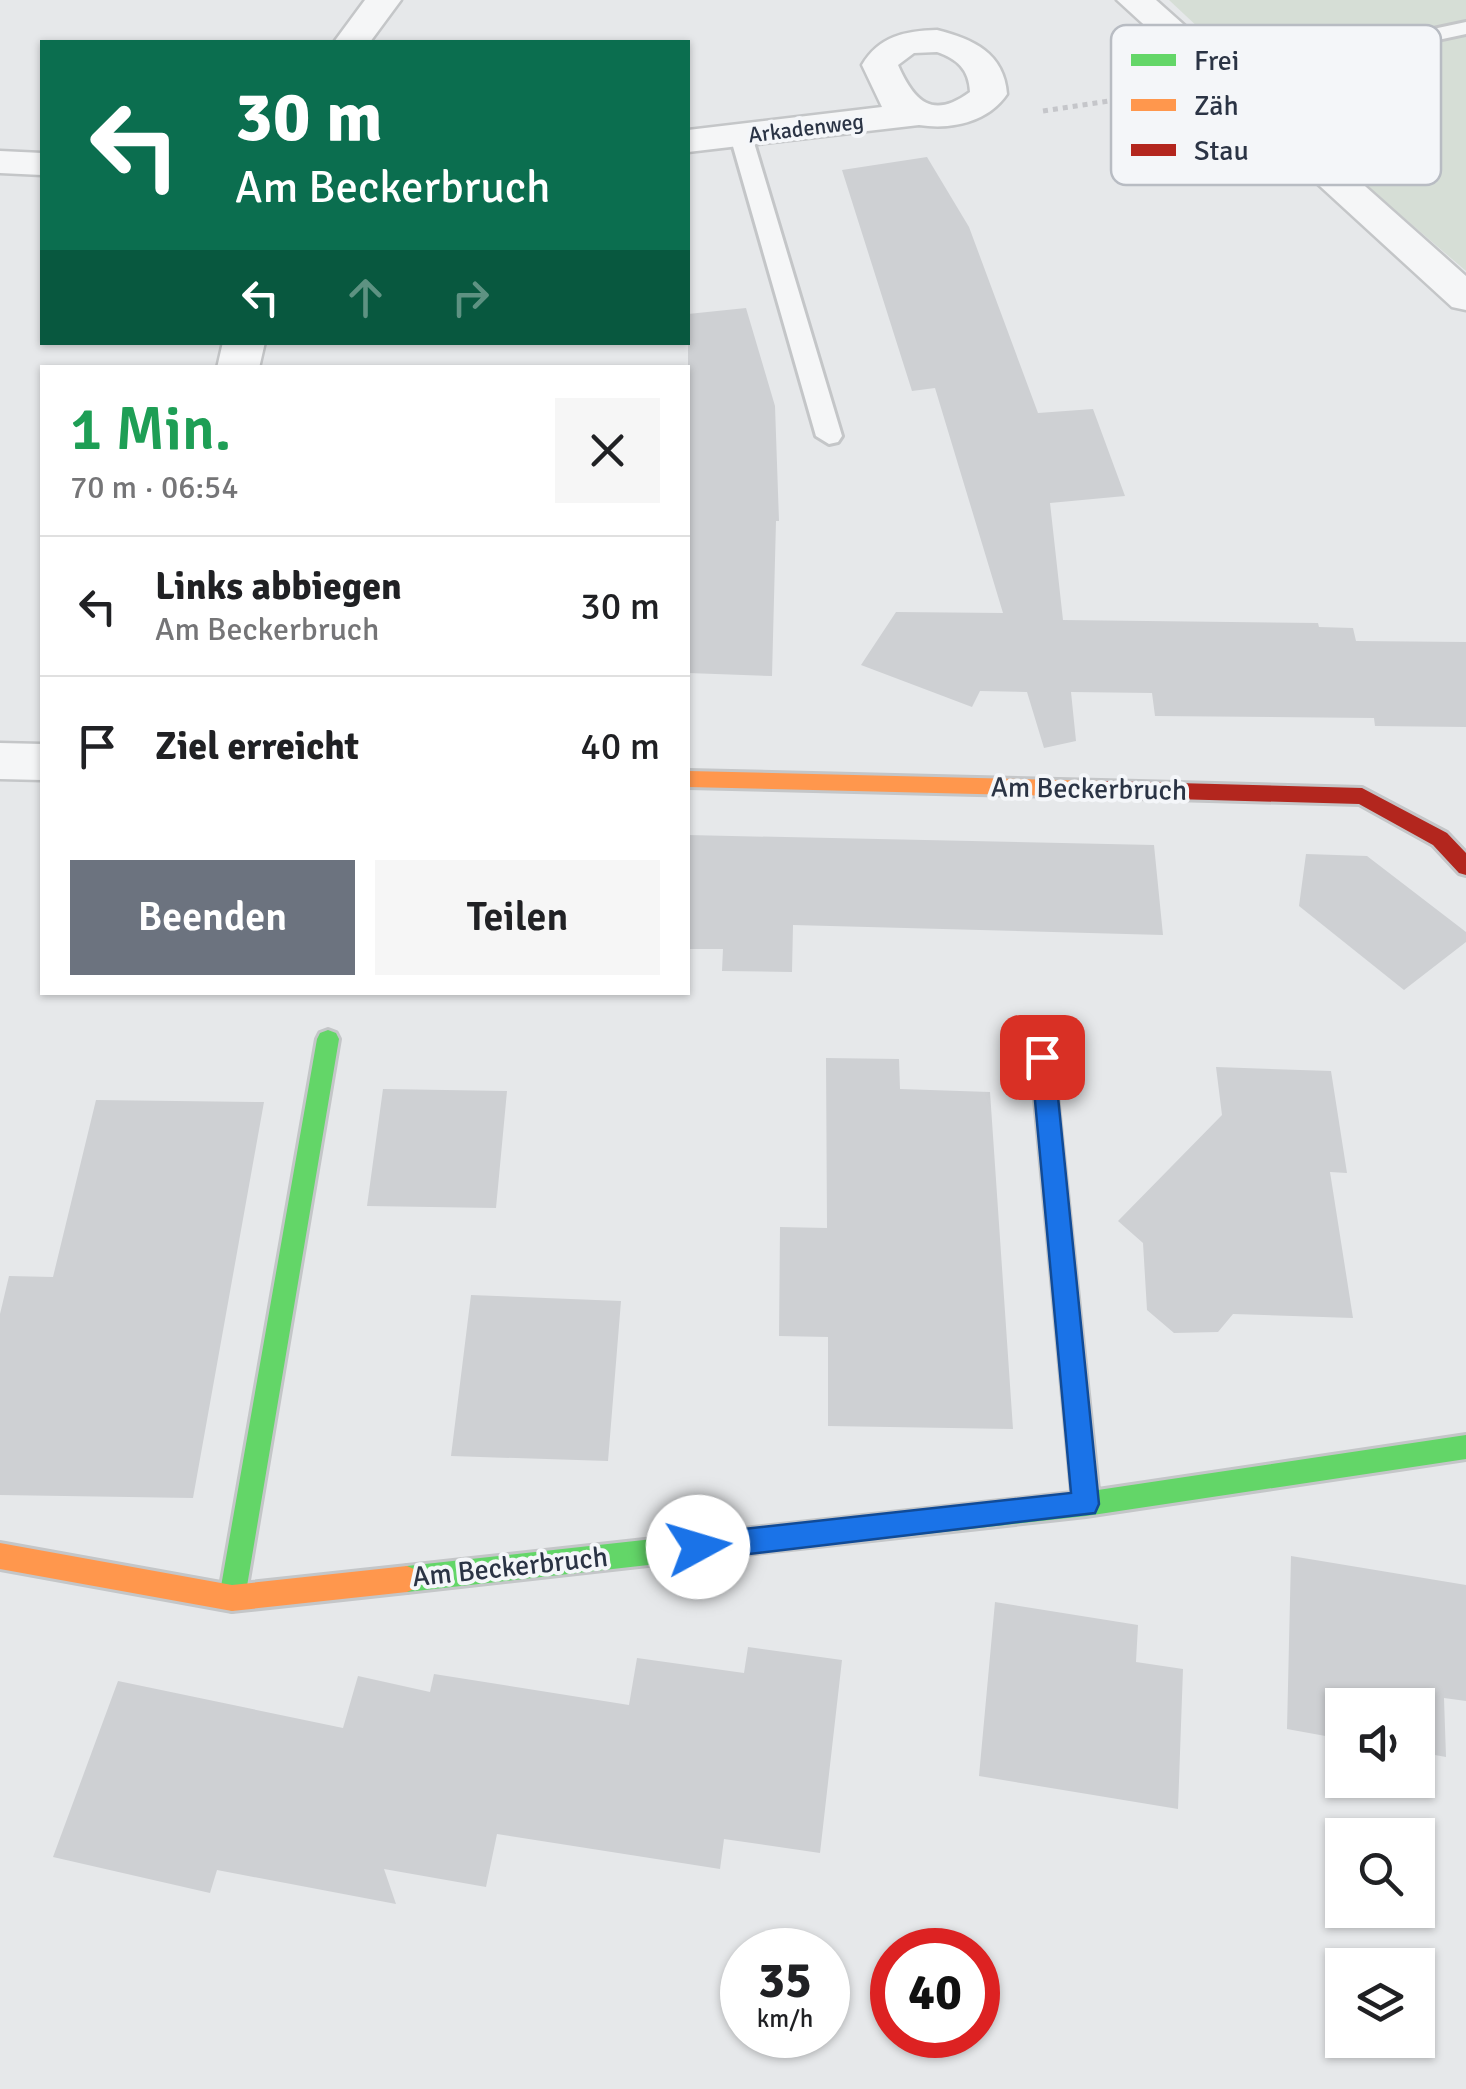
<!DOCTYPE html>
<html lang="de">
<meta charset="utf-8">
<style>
:root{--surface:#fff;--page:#f6f6f6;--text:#202124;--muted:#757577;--line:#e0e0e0;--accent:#6c737f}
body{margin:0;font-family:Signika,sans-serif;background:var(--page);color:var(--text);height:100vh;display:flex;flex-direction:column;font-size:38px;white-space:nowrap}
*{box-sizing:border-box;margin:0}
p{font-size:32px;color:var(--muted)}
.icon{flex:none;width:55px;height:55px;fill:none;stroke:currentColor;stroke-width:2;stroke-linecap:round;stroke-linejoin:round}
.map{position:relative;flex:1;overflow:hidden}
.drawer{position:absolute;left:40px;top:365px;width:650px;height:630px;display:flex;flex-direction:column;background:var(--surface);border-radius:0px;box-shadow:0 2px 8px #0004}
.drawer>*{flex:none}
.guide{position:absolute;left:40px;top:40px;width:650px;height:305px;border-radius:0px;box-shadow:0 2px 8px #0004;background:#0b6e4f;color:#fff;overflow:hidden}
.controls{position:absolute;left:1325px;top:1688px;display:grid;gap:20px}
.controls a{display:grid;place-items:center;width:110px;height:110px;border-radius:0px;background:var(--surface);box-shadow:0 2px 8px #0004;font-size:50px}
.speed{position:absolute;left:720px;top:1928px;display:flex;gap:20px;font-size:50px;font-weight:700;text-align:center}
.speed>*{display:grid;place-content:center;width:130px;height:130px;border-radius:50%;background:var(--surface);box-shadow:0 2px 8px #0004;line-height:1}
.speed small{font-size:25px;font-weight:400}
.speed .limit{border:15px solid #d22;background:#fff;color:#111}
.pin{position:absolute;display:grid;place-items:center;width:85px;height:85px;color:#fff;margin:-42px;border-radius:20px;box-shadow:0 5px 15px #0006}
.me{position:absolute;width:110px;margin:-55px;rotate:84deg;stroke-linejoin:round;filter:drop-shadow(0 0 8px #0008)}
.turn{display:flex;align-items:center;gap:35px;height:210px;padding:0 30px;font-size:45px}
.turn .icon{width:130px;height:130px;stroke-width:2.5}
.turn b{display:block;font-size:70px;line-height:85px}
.lanes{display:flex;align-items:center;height:95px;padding:0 30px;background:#0003;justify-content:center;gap:50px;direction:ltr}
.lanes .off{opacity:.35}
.round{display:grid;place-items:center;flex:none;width:105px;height:105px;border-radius:0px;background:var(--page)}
.overview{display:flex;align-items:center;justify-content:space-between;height:170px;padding:0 30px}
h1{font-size:60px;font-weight:600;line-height:75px;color:#1e9e55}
.button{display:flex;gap:20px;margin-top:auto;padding:20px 30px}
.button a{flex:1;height:115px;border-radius:0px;background:var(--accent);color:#fff;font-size:40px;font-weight:600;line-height:115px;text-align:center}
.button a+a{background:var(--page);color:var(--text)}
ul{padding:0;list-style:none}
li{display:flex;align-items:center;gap:30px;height:140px;padding:0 30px;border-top:2px solid var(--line)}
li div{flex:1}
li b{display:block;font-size:38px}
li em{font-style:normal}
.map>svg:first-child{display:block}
.green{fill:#d6ded6}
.building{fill:#ced0d3}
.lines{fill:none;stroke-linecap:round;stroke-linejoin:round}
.lane-casing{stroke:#c4c6c8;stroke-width:6}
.street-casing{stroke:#c4c6c8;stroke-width:5}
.fast-casing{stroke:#c4c6c8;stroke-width:6}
.slow-casing{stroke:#c4c6c8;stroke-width:6}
.jam-casing{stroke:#c4c6c8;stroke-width:6}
.path{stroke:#c5c6ca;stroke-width:5;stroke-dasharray:5 5;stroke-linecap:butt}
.lane{fill:#f5f6f7;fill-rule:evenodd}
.street{fill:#f5f6f7;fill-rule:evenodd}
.fast{fill:#63d668;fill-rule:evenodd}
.slow{fill:#ff974d;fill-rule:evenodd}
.jam{fill:#b3261e;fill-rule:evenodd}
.route{fill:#1a73e8;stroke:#114b97;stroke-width:2.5}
.labels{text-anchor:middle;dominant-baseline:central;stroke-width:8;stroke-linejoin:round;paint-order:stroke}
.far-street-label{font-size:22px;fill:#2b3445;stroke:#f4f6f9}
.street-label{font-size:28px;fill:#2b3445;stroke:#f4f6f9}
.key{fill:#f4f6f9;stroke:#b8bcc3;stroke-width:2.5}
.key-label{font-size:28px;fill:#2b3445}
</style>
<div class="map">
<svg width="1466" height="2089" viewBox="0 0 1466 2089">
<rect width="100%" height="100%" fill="#e6e8ea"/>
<path class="green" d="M 1169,0 L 1466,0 L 1466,271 L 1376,194 Z"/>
<path class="building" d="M 927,157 L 969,227 L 1038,413 L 1093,409 L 1125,496 L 1050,503 L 1063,620 L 1318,623 L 1319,627 L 1353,628 L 1356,641 L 1466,642 L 1466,727 L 1375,726 L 1374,718 L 1155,716 L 1152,693 L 1071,692 L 1076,741 L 1044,748 L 1027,692 L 980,691 L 972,707 L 861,665 L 896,612 L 1003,613 L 935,388 L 912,391 L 842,170 Z
M 746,308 L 775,406 L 779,521 L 776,521 L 772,676 L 688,673 L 688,314 Z
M 688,835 L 1154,845 L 1163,935 L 793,925 L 792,972 L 722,971 L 723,949 L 688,949 Z
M 1306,854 L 1367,856 L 1466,932 L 1466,942 L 1404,990 L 1299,906 Z
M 826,1058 L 899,1059 L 900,1089 L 990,1092 L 1013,1429 L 828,1426 L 828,1337 L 779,1336 L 780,1227 L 827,1228 Z
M 1216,1067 L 1331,1071 L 1347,1173 L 1330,1172 L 1353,1318 L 1233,1314 L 1218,1332 L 1174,1333 L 1147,1310 L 1143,1243 L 1118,1221 L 1222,1115 Z
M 383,1089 L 507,1091 L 496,1208 L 367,1206 Z
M 96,1100 L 264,1102 L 193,1498 L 0,1495 L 0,1314 L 9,1276 L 53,1277 Z
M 471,1295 L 621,1301 L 608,1461 L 451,1456 Z
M 1291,1556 L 1466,1585 L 1466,1701 L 1444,1698 L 1446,1757 L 1418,1752 L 1418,1705 L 1342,1705 L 1342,1739 L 1287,1729 Z
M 995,1602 L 1138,1625 L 1136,1662 L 1183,1669 L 1178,1809 L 979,1776 Z
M 748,1647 L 842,1660 L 820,1853 L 724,1839 L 720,1869 L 497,1834 L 486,1887 L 384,1869 L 396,1904 L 217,1870 L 210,1893 L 53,1857 L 118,1681 L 343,1728 L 358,1676 L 430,1692 L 434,1674 L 629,1705 L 637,1658 L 744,1673 Z"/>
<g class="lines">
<defs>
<path id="lane" d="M 1466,22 L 1466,34 L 1222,86 L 1211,80 L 1222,74 Z
M 741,129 L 752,136 L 842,436 L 838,442 L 829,444 L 816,436 L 730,136 Z"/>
<path id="street" d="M 365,0 L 401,0 L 370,42 L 334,42 Z
M 1117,0 L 1156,0 L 1466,276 L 1466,310 L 1452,307 Z
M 937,30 C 973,39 1004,53 1007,94 C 988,122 952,130 919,125 L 688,152 L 688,130 L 882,107 L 862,65 C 879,36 905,31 937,30 ZM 937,52 C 957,59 969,69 970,92 C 932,120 914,101 898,65 L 914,53 Z
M 0,151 L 42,153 L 42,175 L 0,173 Z
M 223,342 L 265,342 L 259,368 L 217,368 Z
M 0,743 L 42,744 L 42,780 L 0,779 Z"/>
<path id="fast" d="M 328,1030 L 336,1033 L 339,1039 L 245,1598 L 241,1607 L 232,1611 L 223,1607 L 219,1598 L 317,1039 L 320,1033 Z
M 1042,1048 L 1050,1050 L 1053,1057 L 1098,1490 L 1466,1435 L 1466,1459 L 1086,1516 L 407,1592 L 398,1588 L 394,1579 L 398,1570 L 407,1566 L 1072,1493 L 1031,1057 L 1034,1050 Z"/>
<path id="slow" d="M 688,771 L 1101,781 L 1111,789 L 1101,797 L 688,787 Z
M 0,1543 L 232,1585 L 407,1566 L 416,1570 L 420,1579 L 416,1588 L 407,1592 L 232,1611 L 0,1569 Z"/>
<path id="jam" d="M 1101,781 L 1362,788 L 1447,833 L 1466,853 L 1466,875 L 1459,873 L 1433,845 L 1359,804 L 1101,797 L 1091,789 Z"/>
</defs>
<use href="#lane" class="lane-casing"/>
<use href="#street" class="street-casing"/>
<use href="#fast" class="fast-casing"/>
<use href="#slow" class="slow-casing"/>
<use href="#jam" class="jam-casing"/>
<path class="path" d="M 1043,111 L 1155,94"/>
<use href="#lane" class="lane"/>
<use href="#street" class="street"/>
<use href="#fast" class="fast"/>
<use href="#slow" class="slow"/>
<use href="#jam" class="jam"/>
</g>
<path class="route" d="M 1042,1047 L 1051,1050 L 1054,1057 L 1099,1504 L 1095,1513 L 698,1560 L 688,1556 L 684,1547 L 688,1538 L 698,1534 L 1071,1493 L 1031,1057 L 1034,1050 Z"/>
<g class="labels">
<g class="far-street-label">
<text transform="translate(806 128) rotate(-7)">Arkadenweg</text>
</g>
<g class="street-label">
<text transform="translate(1089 789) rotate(1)">Am Beckerbruch</text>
<text transform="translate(510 1567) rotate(-6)">Am Beckerbruch</text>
</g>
</g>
<rect x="1111" y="25" width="330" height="160" rx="15" class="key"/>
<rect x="1131" y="54" width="45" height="12" fill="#63d668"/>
<rect x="1131" y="99" width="45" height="12" fill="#ff974d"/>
<rect x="1131" y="144" width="45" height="12" fill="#b3261e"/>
<g class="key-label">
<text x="1194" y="70">Frei</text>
<text x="1194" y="115">Zäh</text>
<text x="1194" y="160">Stau</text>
</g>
</svg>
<div class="controls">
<a><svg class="icon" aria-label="sound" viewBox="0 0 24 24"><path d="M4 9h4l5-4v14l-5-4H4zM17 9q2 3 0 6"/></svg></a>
<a><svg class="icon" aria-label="search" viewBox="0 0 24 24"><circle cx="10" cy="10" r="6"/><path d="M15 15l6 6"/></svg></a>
<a><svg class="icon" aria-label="layers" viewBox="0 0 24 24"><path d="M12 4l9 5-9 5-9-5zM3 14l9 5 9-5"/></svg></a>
</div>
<div class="speed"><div>35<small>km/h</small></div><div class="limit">40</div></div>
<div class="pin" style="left:1042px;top:1057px;background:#d93025"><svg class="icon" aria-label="arrive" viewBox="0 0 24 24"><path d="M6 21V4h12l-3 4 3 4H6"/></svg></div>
<svg class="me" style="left:698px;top:1547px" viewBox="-20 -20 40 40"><circle r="19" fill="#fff"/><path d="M0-13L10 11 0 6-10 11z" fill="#1a73e8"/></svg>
<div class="guide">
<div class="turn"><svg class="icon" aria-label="left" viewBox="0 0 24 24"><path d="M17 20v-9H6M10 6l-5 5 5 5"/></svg><div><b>30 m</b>Am Beckerbruch</div></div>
<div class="lanes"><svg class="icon" aria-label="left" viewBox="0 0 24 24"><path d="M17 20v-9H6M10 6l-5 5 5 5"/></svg><svg class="icon off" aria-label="ahead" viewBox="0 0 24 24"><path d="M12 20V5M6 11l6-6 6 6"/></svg><svg class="icon off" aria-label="right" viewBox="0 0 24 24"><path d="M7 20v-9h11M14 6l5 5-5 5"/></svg></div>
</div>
<section class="drawer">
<div class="overview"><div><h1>1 Min.</h1><p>70 m · 06:54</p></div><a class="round"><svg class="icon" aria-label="close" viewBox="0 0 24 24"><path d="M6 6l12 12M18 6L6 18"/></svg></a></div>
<ul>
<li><svg class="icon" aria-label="left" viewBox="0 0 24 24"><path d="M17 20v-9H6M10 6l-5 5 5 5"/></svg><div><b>Links abbiegen</b><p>Am Beckerbruch</p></div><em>30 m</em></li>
<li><svg class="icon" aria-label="arrive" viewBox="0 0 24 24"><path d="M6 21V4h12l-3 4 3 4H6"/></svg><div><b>Ziel erreicht</b></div><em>40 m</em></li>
</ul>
<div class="button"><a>Beenden</a><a>Teilen</a></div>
</section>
</div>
